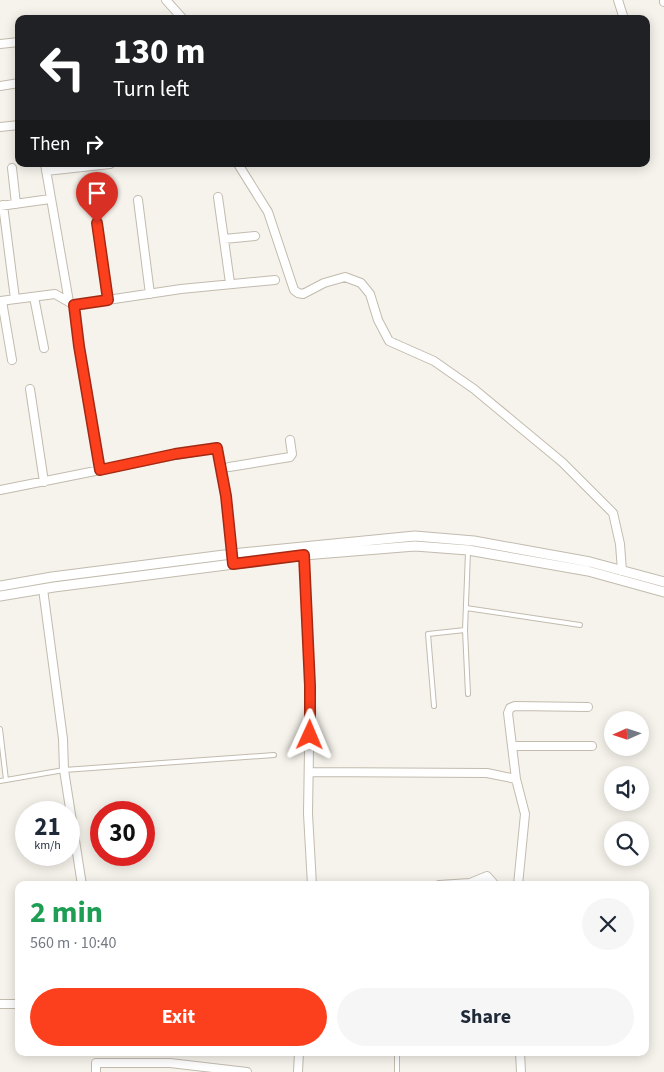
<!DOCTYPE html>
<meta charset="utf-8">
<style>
:root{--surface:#fff;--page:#f6f6f7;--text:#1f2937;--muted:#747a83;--accent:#fc3f1d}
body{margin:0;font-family:"Source Sans 3",sans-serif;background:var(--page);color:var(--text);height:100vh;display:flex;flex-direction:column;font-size:19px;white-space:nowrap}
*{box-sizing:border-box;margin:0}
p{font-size:16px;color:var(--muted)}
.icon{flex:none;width:28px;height:28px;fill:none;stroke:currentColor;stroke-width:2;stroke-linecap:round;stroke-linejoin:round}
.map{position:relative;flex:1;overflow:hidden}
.panel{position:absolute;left:15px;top:881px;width:634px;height:175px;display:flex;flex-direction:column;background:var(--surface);border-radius:10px;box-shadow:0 2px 12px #0003}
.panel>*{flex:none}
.banner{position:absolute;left:15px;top:15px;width:635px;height:152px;border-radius:10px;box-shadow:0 2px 12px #0003;background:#202124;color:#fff;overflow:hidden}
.needle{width:32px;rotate:267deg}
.fabs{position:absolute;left:604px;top:711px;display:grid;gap:10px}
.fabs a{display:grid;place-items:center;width:45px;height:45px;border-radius:50%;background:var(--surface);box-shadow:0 2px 12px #0003;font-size:25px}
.speed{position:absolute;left:15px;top:801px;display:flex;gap:10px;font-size:25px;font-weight:700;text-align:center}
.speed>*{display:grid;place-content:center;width:65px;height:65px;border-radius:50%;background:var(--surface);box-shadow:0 2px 12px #0003;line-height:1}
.speed small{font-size:12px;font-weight:400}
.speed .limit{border:8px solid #d22;background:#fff;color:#111}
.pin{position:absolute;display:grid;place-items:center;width:42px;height:42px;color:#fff;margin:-51px -21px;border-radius:50% 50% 50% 0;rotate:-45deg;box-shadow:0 0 5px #0007}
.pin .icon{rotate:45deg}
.me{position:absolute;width:55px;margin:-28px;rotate:1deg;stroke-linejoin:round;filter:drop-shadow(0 0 4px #0008)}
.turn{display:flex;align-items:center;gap:18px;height:105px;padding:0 15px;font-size:22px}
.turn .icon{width:65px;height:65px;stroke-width:2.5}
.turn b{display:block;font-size:35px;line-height:42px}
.then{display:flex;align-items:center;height:48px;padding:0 15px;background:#0003;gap:10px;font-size:19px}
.round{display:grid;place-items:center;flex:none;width:52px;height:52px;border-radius:26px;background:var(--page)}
.overview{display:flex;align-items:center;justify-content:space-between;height:85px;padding:0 15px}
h1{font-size:30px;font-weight:700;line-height:38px;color:#1e9e55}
.button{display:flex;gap:10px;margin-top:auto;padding:10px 15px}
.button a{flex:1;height:58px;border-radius:30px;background:var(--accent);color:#fff;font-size:20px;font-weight:700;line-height:58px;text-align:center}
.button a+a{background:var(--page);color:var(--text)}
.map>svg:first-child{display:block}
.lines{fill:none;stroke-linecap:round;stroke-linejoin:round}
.service-casing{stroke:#c2bbae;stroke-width:6}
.minor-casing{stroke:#c2bbae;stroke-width:10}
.tertiary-casing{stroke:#c2bbae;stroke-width:11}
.service{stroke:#fff;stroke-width:4}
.minor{stroke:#fff;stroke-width:8}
.tertiary{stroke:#fff;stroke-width:9}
.route-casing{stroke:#a42913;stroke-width:12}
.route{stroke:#fc3f1d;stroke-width:9}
</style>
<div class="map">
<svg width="664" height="1072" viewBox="0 0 664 1072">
<rect width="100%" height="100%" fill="#f6f3ec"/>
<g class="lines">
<defs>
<path id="service" d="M 468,552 L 465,630 L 468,694
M 466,608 L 580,625
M 434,706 L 428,634 L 465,630
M 0,729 L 6,780
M 0,781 L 64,770 L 274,755
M 397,1052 L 397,1072"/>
<path id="minor" d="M 166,0 L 183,19
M 618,0 L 624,19
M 664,0 L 664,2
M 0,44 L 19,42
M 0,86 L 19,83
M 0,127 L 19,125
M 45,164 L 69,302
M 238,164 L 268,212 L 294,290 L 298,293 L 303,294 L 324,283 L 345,277 L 361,283 L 370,294 L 378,320 L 389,341 L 434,361 L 474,389 L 562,462 L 613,513 L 620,544 L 622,571
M 12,168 L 16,204
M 46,171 L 110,164
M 218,197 L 230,283
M 138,200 L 150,294
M 95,204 L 108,300
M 3,205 L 15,299
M 0,206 L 50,199
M 224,239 L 255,236
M 34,297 L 44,348
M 0,301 L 55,294 L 74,305 L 181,289 L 275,280
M 2,301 L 12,360
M 74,305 L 79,347 L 100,470
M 30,389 L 44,482
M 229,467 L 290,457 L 292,454 L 290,440
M 0,490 L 175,455 L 217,448 L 226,496 L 232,558
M 304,555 L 310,686 L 308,814 L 312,885
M 43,589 L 63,739 L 64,770 L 82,885
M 512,746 L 592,746
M 309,772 L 487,773 L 516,779 L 525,814 L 518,885
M 516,779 L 508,713 L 510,708 L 515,706 L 588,707
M 439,885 L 470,883 L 487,876 L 495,885
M 0,1004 L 19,1004
M 520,1052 L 521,1072
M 96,1072 L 96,1063 L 170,1063 L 247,1072
M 298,1072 L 299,1052"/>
<path id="tertiary" d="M 0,586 L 52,577 L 232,554 L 415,536 L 474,541 L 590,562 L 664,582
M 0,596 L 54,587 L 304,555 L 415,546 L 468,550 L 588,571 L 664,592"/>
</defs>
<use href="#service" class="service-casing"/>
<use href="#minor" class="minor-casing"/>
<use href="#tertiary" class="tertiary-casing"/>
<use href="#service" class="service"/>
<use href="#minor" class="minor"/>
<use href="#tertiary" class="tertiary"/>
</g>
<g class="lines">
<defs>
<path id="route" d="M 97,223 L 108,300 L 74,305 L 79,346 L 100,470 L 175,454 L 217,448 L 226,496 L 233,564 L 304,555 L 310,686 L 310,735"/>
</defs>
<use href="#route" class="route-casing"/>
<use href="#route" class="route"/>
</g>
</svg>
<div class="fabs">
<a><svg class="needle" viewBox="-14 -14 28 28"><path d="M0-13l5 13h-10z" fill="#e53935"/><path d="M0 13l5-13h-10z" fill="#747a83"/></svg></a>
<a><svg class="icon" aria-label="sound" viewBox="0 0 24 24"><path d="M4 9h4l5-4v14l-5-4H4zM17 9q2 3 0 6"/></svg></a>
<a><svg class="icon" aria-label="search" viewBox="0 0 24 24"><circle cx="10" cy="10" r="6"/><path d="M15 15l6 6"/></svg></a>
</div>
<div class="speed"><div>21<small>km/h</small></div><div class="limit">30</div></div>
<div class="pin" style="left:97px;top:223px;background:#d93025"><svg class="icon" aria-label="arrive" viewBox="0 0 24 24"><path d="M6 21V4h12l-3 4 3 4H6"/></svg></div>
<svg class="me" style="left:310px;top:735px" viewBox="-20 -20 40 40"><path d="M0-17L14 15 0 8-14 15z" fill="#fc3f1d" stroke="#fff" stroke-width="4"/></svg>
<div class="banner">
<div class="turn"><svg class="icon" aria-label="left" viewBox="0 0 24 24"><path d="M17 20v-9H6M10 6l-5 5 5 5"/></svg><div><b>130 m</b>Turn left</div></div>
<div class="then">Then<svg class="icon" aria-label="right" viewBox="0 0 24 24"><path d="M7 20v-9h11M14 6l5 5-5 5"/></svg></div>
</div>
<section class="panel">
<div class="overview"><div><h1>2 min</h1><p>560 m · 10:40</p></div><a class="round"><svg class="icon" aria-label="close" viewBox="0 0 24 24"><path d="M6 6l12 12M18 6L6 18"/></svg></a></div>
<div class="button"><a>Exit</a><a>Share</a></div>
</section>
</div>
